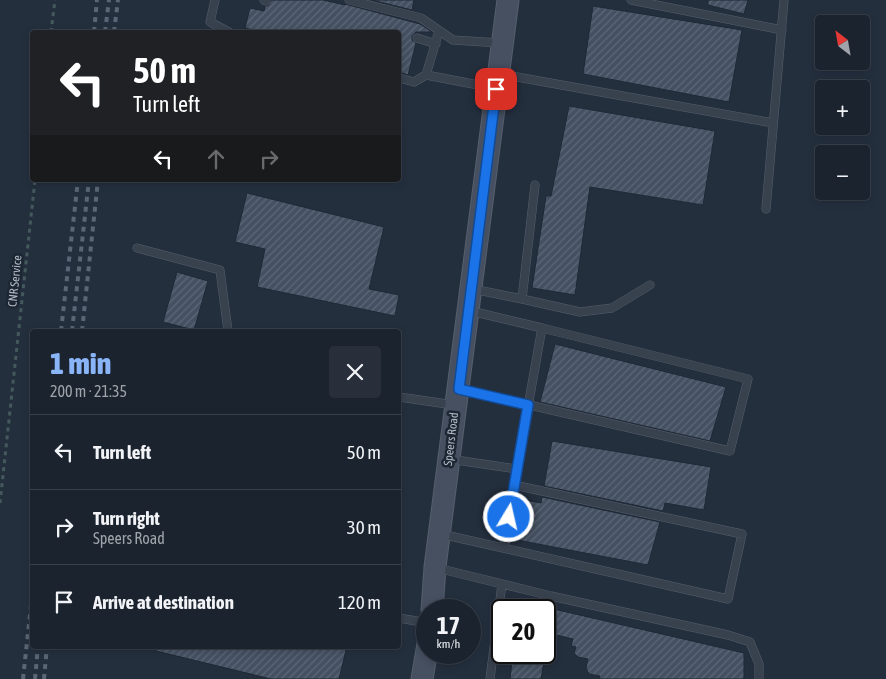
<!DOCTYPE html>
<meta charset="utf-8">
<style>
:root{--surface:#1b232e;--page:#282f3a;--text:#f1f3f6;--muted:#a0a4aa;--line:#39404a;--accent:#8ab4f8}
body{margin:0;font-family:"Asap Condensed",sans-serif;background:var(--page);color:var(--text);height:100vh;display:flex;flex-direction:column;font-size:19px;white-space:nowrap}
*{box-sizing:border-box;margin:0}
p{font-size:16px;color:var(--muted)}
.icon{flex:none;width:28px;height:28px;fill:none;stroke:currentColor;stroke-width:2;stroke-linecap:round;stroke-linejoin:round}
.map{position:relative;flex:1;overflow:hidden}
.side{position:absolute;left:30px;top:329px;width:371px;height:320px;display:flex;flex-direction:column;background:var(--surface);border-radius:5px;box-shadow:0 2px 8px #0003,0 0 0 1px var(--line)}
.side>*{flex:none}
.guide{position:absolute;left:30px;top:30px;width:371px;height:152px;border-radius:5px;box-shadow:0 2px 8px #0003,0 0 0 1px var(--line);background:#202124;color:#fff;overflow:hidden}
.needle{width:32px;rotate:329deg}
.buttons{position:absolute;left:815px;top:15px;display:grid;gap:10px}
.buttons a{display:grid;place-items:center;width:55px;height:55px;border-radius:5px;background:var(--surface);box-shadow:0 2px 8px #0003,0 0 0 1px var(--line);font-size:25px}
.speed{position:absolute;left:416px;top:599px;display:flex;gap:10px;font-size:25px;font-weight:700;text-align:center}
.speed>*{display:grid;place-content:center;width:65px;height:65px;border-radius:50%;background:var(--surface);box-shadow:0 2px 8px #0003,0 0 0 1px var(--line);line-height:1}
.speed small{font-size:12px;font-weight:400}
.speed .limit{border:2px solid #111;border-radius:8px;background:#fff;color:#111}
.pin{position:absolute;display:grid;place-items:center;width:42px;height:42px;color:#fff;margin:-21px;border-radius:10px;box-shadow:0 2px 8px #0006}
.me{position:absolute;width:55px;margin:-28px;rotate:9deg;stroke-linejoin:round;filter:drop-shadow(0 0 4px #0008)}
.turn{display:flex;align-items:center;gap:18px;height:105px;padding:0 20px;font-size:22px}
.turn .icon{width:65px;height:65px;stroke-width:2.5}
.turn b{display:block;font-size:35px;line-height:42px}
.lanes{display:flex;align-items:center;height:48px;padding:0 20px;background:#0003;justify-content:center;gap:25px;direction:ltr}
.lanes .off{opacity:.35}
.round{display:grid;place-items:center;flex:none;width:52px;height:52px;border-radius:5px;background:var(--page)}
.summary{display:flex;align-items:center;justify-content:space-between;height:85px;padding:0 20px}
h1{font-size:30px;font-weight:800;line-height:38px;color:var(--accent)}
ul{padding:0;list-style:none}
li{display:flex;align-items:center;gap:15px;height:75px;padding:0 20px;border-top:1px solid var(--line)}
li div{flex:1}
li b{display:block;font-size:19px}
li em{font-style:normal}
.map>svg:first-child{display:block}
.building{fill:url(#building-hatch);stroke:#1f2835}
.lines{fill:none;stroke-linecap:round;stroke-linejoin:round}
.lane-casing{stroke:#565f6c;stroke-width:9}
.secondary-casing{stroke:#565f6c;stroke-width:23}
.path{stroke:#44595c;stroke-width:3;stroke-dasharray:4 4;stroke-linecap:butt}
.lane{stroke:#38414e;stroke-width:8}
.secondary{stroke:#465061;stroke-width:21}
.rail{stroke:#5a6575;stroke-width:4;stroke-dasharray:5 5;stroke-linecap:butt}
.route-casing{stroke:#114b97;stroke-width:12}
.route{stroke:#1a73e8;stroke-width:9}
.labels{text-anchor:middle;dominant-baseline:central;stroke-width:5;stroke-linejoin:round;paint-order:stroke}
.street-label{font-size:12px;fill:#b4bcc9;stroke:#1d2633}
</style>
<div class="map">
<svg width="886" height="679" viewBox="0 0 886 679">
<defs>
<pattern id="building-hatch" width="6" height="6" patternUnits="userSpaceOnUse" patternTransform="scale(1.25)"><rect width="6" height="6" fill="#455162"/><path d="M-1 1l2-2M0 6l6-6M5 7l2-2" fill="none" stroke="#5d6877"/></pattern>
</defs>
<rect width="100%" height="100%" fill="#242f3e"/>
<path class="building" d="M 271,0 L 323,0 L 345,5 L 345,4 L 420,24 L 432,32 L 416,32 L 412,36 L 412,40 L 416,43 L 408,75 L 399,72 L 399,32 L 262,32 L 245,28 L 250,8 L 264,11 L 265,6 L 269,5 Z
M 372,0 L 414,0 L 412,10 Z
M 708,0 L 748,0 L 744,14 L 708,5 Z
M 593,6 L 742,30 L 729,102 L 583,74 Z
M 569,106 L 715,131 L 703,205 L 590,187 L 575,295 L 532,288 L 546,196 L 551,196 Z
M 247,193 L 384,227 L 369,289 L 399,295 L 395,316 L 257,287 L 265,249 L 235,242 Z
M 177,272 L 208,281 L 194,330 L 163,322 Z
M 555,344 L 726,387 L 710,441 L 540,402 Z
M 552,441 L 711,467 L 704,510 L 665,503 L 663,511 L 544,486 Z
M 542,497 L 660,522 L 648,565 L 517,540 L 525,500 L 541,503 Z
M 545,607 L 744,653 L 744,679 L 599,679 L 600,676 L 589,674 L 586,668 L 588,659 L 578,657 L 574,653 L 576,647 L 571,646 L 573,639 L 552,634 L 545,638 Z
M 156,646 L 347,646 L 339,679 L 271,679 L 156,651 Z
M 513,652 L 539,652 L 544,662 L 541,679 L 510,679 Z"/>
<g class="lines">
<defs>
<path id="lane" d="M 215,0 L 210,22 L 229,32
M 264,0 L 266,1
M 349,0 L 421,18 L 453,40 L 500,43
M 631,0 L 782,30
M 439,31 L 426,75 L 494,88
M 417,38 L 436,44
M 500,74 L 773,123
M 399,78 L 414,82 L 426,75
M 766,209 L 784,0
M 137,248 L 220,270 L 228,331
M 473,289 L 522,299 L 535,185
M 522,299 L 580,312 L 612,308 L 650,285
M 471,311 L 542,328
M 399,397 L 454,405
M 449,459 L 517,469
M 441,534 L 728,599 L 742,534 L 514,485 L 542,328 L 748,379 L 730,451 L 459,389
M 504,548 L 514,485
M 437,568 L 551,596 L 728,635 L 750,642 L 759,664 L 759,679
M 399,618 L 428,623
M 490,679 L 502,584"/>
<path id="secondary" d="M 432,610 L 435,567 L 508,0
M 422,679 L 428,644"/>
</defs>
<use href="#lane" class="lane-casing"/>
<use href="#secondary" class="secondary-casing"/>
<path class="path" d="M 51,32 L 55,0
M 0,503 L 35,180"/>
<use href="#lane" class="lane"/>
<use href="#secondary" class="secondary"/>
<path class="rail" d="M 94,32 L 97,0
M 105,32 L 109,0
M 114,32 L 118,0
M 61,331 L 78,180
M 72,331 L 89,180
M 82,331 L 98,180
M 23,679 L 32,596
M 35,679 L 38,646
M 44,679 L 47,646"/>
</g>
<g class="lines">
<defs>
<path id="route" d="M 496,89 L 459,389 L 528,405 L 509,517"/>
</defs>
<use href="#route" class="route-casing"/>
<use href="#route" class="route"/>
</g>
<g class="labels">
<g class="street-label">
<text transform="translate(15 281) rotate(-84)">CNR Service</text>
<text transform="translate(451 439) rotate(-83)">Speers Road</text>
</g>
</g>
</svg>
<div class="buttons">
<a><svg class="needle" viewBox="-14 -14 28 28"><path d="M0-13l5 13h-10z" fill="#e53935"/><path d="M0 13l5-13h-10z" fill="#a0a4aa"/></svg></a>
<a>+</a>
<a>−</a>
</div>
<div class="speed"><div>17<small>km/h</small></div><div class="limit">20</div></div>
<div class="pin" style="left:496px;top:89px;background:#d93025"><svg class="icon" aria-label="arrive" viewBox="0 0 24 24"><path d="M6 21V4h12l-3 4 3 4H6"/></svg></div>
<svg class="me" style="left:509px;top:517px" viewBox="-20 -20 40 40"><circle r="17" fill="#1a73e8" stroke="#fff" stroke-width="3"/><path d="M0-11L8 9 0 5-8 9z" fill="#fff"/></svg>
<div class="guide">
<div class="turn"><svg class="icon" aria-label="left" viewBox="0 0 24 24"><path d="M17 20v-9H6M10 6l-5 5 5 5"/></svg><div><b>50 m</b>Turn left</div></div>
<div class="lanes"><svg class="icon" aria-label="left" viewBox="0 0 24 24"><path d="M17 20v-9H6M10 6l-5 5 5 5"/></svg><svg class="icon off" aria-label="ahead" viewBox="0 0 24 24"><path d="M12 20V5M6 11l6-6 6 6"/></svg><svg class="icon off" aria-label="right" viewBox="0 0 24 24"><path d="M7 20v-9h11M14 6l5 5-5 5"/></svg></div>
</div>
<section class="side">
<div class="summary"><div><h1>1 min</h1><p>200 m · 21:35</p></div><a class="round"><svg class="icon" aria-label="close" viewBox="0 0 24 24"><path d="M6 6l12 12M18 6L6 18"/></svg></a></div>
<ul>
<li><svg class="icon" aria-label="left" viewBox="0 0 24 24"><path d="M17 20v-9H6M10 6l-5 5 5 5"/></svg><div><b>Turn left</b></div><em>50 m</em></li>
<li><svg class="icon" aria-label="right" viewBox="0 0 24 24"><path d="M7 20v-9h11M14 6l5 5-5 5"/></svg><div><b>Turn right</b><p>Speers Road</p></div><em>30 m</em></li>
<li><svg class="icon" aria-label="arrive" viewBox="0 0 24 24"><path d="M6 21V4h12l-3 4 3 4H6"/></svg><div><b>Arrive at destination</b></div><em>120 m</em></li>
</ul>
</section>
</div>
